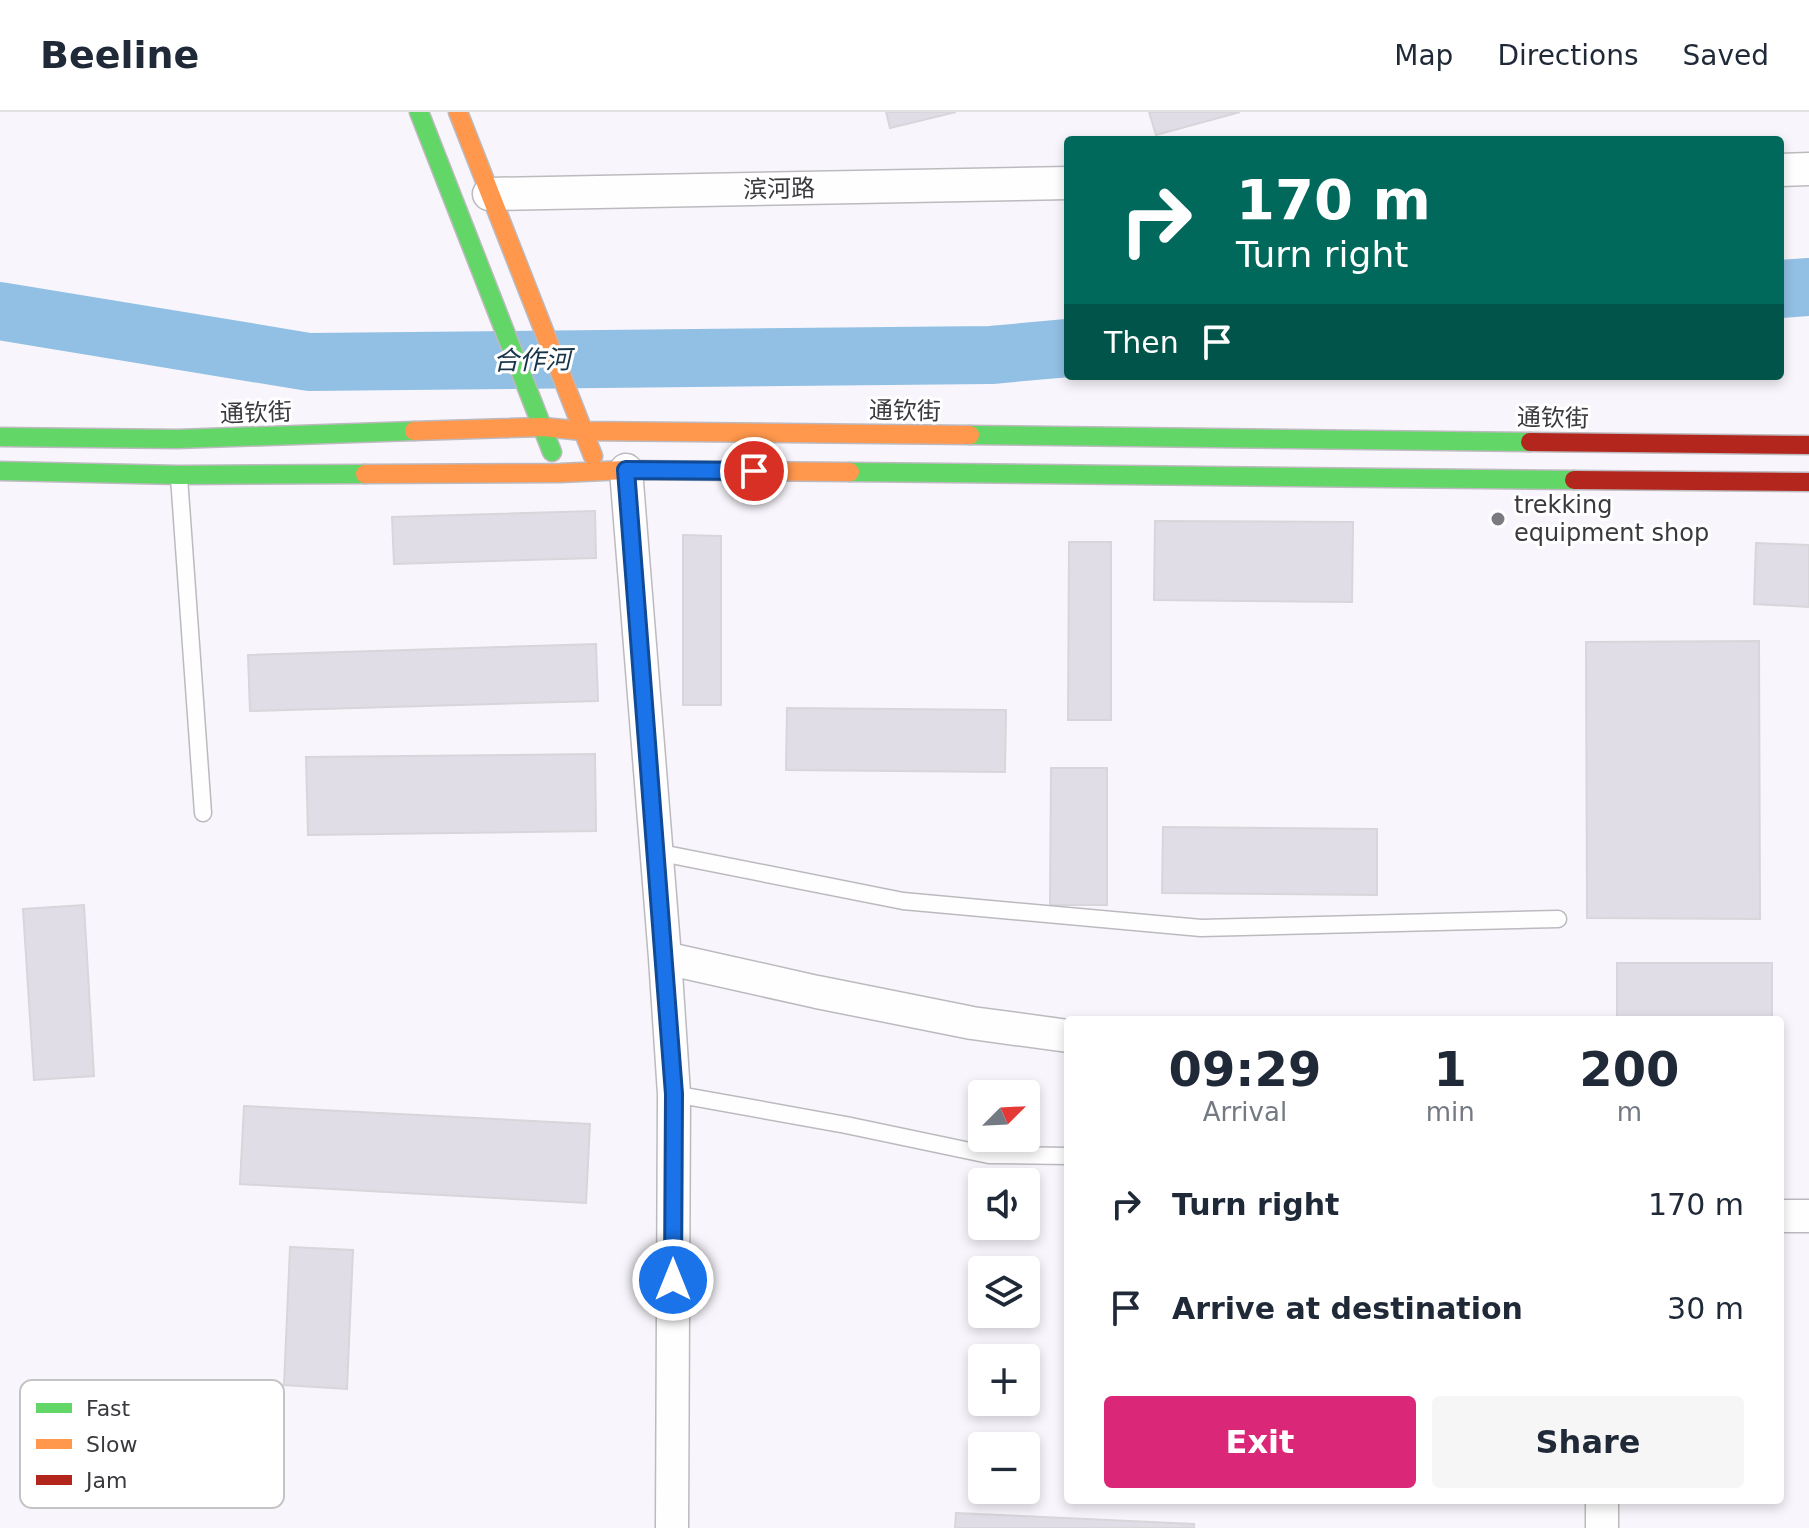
<!DOCTYPE html>
<meta charset="utf-8">
<style>
:root{--surface:#fff;--page:#f6f6f7;--text:#1f2937;--muted:#747a83;--line:#e0e1e3;--accent:#db2777}
body{margin:0;font-family:"DejaVu Sans","Noto Sans SC",sans-serif;background:var(--page);color:var(--text);height:100vh;display:flex;flex-direction:column;font-size:30px;white-space:nowrap}
*{box-sizing:border-box;margin:0}
p{font-size:26px;color:var(--muted)}
.icon{flex:none;width:44px;height:44px;fill:none;stroke:currentColor;stroke-width:2;stroke-linecap:round;stroke-linejoin:round}
.map{position:relative;flex:1;overflow:hidden}
.side{position:absolute;left:1064px;top:904px;width:720px;height:488px;display:flex;flex-direction:column;background:var(--surface);border-radius:8px;box-shadow:0 4px 12px #0003}
.side>*{flex:none}
.banner{position:absolute;left:1064px;top:24px;width:720px;height:244px;border-radius:8px;box-shadow:0 4px 12px #0003;background:#00695c;color:#fff;overflow:hidden}
.needle{width:52px;rotate:66deg}
.buttons{position:absolute;left:968px;top:968px;display:grid;gap:16px}
.buttons a{display:grid;place-items:center;width:72px;height:72px;border-radius:8px;background:var(--surface);box-shadow:0 4px 12px #0003;font-size:40px}
.pin{position:absolute;display:grid;place-items:center;width:68px;height:68px;color:#fff;margin:-34px;border:4px solid #fff;border-radius:50%;box-shadow:0 2px 8px #0007}
.me{position:absolute;width:88px;margin:-44px;rotate:0deg;stroke-linejoin:round;filter:drop-shadow(0 0 6px #0008)}
.turn{display:flex;align-items:center;gap:28px;height:168px;padding:0 40px;font-size:36px}
.turn .icon{width:104px;height:104px;stroke-width:2.5}
.turn b{display:block;font-size:56px;line-height:68px}
.then{display:flex;align-items:center;height:76px;padding:0 40px;background:#0003;gap:16px;font-size:30px}
.eta{display:flex;justify-content:space-evenly;align-items:center;height:136px;text-align:center}
.eta b{font-size:48px;font-weight:700;line-height:56px}
.primary-button{display:flex;gap:16px;margin-top:auto;padding:16px 40px}
.primary-button a{flex:1;height:92px;border-radius:8px;background:var(--accent);color:#fff;font-size:32px;font-weight:700;line-height:92px;text-align:center}
.primary-button a+a{background:var(--page);color:var(--text)}
ul{padding:0;list-style:none}
li{display:flex;align-items:center;gap:24px;height:104px;padding:0 40px}
li div{flex:1}
li b{display:block;font-size:30px}
li em{font-style:normal}
header{display:flex;align-items:center;gap:48px;box-sizing:border-box;height:112px;padding:0 40px;background:var(--surface);border-bottom:2px solid var(--line)}
header strong{font-size:38px}
nav{display:flex;gap:44px;margin-inline-start:auto;font-size:28px}
.map>svg:first-child{display:block}
.lines{fill:none;stroke-linecap:round;stroke-linejoin:round}
.river{stroke:#92c0e4;stroke-width:58}
.building{fill:#e1dde6;stroke:#d8d6da;stroke-width:2}
.lane-casing{stroke:#bcbabe;stroke-width:19}
.street-casing{stroke:#bcbabe;stroke-width:35}
.fast-casing{stroke:#bcbabe;stroke-width:21}
.slow-casing{stroke:#bcbabe;stroke-width:21}
.jam-casing{stroke:#bcbabe;stroke-width:21}
.lane{stroke:#fefeff;stroke-width:16}
.street{stroke:#fefeff;stroke-width:32}
.fast{stroke:#63d668;stroke-width:18}
.slow{stroke:#ff974d;stroke-width:18}
.jam{stroke:#b3261e;stroke-width:18}
.route-casing{stroke:#114b97;stroke-width:20}
.route{stroke:#1a73e8;stroke-width:14}
.poi-dot{fill:#7c7b80;stroke:#fff;stroke-width:3}
.labels{text-anchor:middle;dominant-baseline:central;stroke-width:6;stroke-linejoin:round;paint-order:stroke}
.street-label{font-size:24px;fill:#3a393e;stroke:#fff}
.poi-label{font-size:24px;fill:#3a393e;stroke:#fff;text-anchor:start}
.water-label{font-size:26px;font-style:italic;fill:#173448;stroke:#fff}
.key{fill:#fff;stroke:#c4c4c5;stroke-width:2}
.key-label{font-size:22px;fill:#3a393e}
</style>
<header>
<strong>Beeline</strong>
<nav><a>Map</a><a>Directions</a><a>Saved</a></nav>
</header>
<div class="map">
<svg width="1809" height="1416" viewBox="0 0 1809 1416">
<rect width="100%" height="100%" fill="#f8f6fc"/>
<g class="lines">
<path class="river" d="M 1780,177 L 1809,175
M 0,199 L 309,250 L 991,243 L 1068,236"/>
</g>
<path class="building" d="M 886,0 L 956,0 L 890,16 Z
M 1149,0 L 1240,0 L 1156,23 Z
M 595,399 L 596,446 L 394,452 L 392,405 Z
M 1155,409 L 1353,410 L 1352,490 L 1154,488 Z
M 683,423 L 721,424 L 721,593 L 683,593 Z
M 1069,430 L 1111,430 L 1111,608 L 1068,608 Z
M 1756,431 L 1809,433 L 1809,495 L 1754,492 Z
M 1759,529 L 1760,807 L 1587,806 L 1586,530 Z
M 596,532 L 598,589 L 250,599 L 248,543 Z
M 787,596 L 1006,598 L 1005,660 L 786,658 Z
M 595,642 L 596,719 L 308,723 L 306,645 Z
M 1051,656 L 1107,656 L 1107,793 L 1050,793 Z
M 1163,715 L 1377,717 L 1377,783 L 1162,781 Z
M 84,793 L 94,964 L 34,968 L 23,797 Z
M 1617,851 L 1772,851 L 1772,908 L 1617,908 Z
M 244,994 L 590,1012 L 586,1091 L 240,1072 Z
M 290,1135 L 353,1138 L 347,1277 L 284,1273 Z
M 956,1401 L 1194,1412 L 1194,1416 L 955,1416 Z"/>
<g class="lines">
<defs>
<path id="lane" d="M 179,365 L 203,701
M 656,740 L 903,789 L 1201,816 L 1558,807
M 674,982 L 846,1013 L 989,1043 L 1068,1044"/>
<path id="street" d="M 1780,58 L 1809,57
M 489,82 L 1068,71
M 626,358 L 665,846 L 817,880 L 972,911 L 1068,924
M 665,846 L 674,982 L 672,1416
M 1780,1104 L 1809,1104
M 1602,1416 L 1602,1388"/>
<path id="fast" d="M 419,0 L 552,340
M 970,323 L 1530,330
M 0,325 L 177,327 L 414,319
M 0,359 L 179,363 L 365,362
M 850,360 L 1574,368"/>
<path id="slow" d="M 458,0 L 593,344
M 414,319 L 543,315 L 583,319 L 970,323
M 365,362 L 560,361 L 626,358 L 850,360"/>
<path id="jam" d="M 1530,330 L 1809,333
M 1574,368 L 1809,370"/>
</defs>
<use href="#lane" class="lane-casing"/>
<use href="#street" class="street-casing"/>
<use href="#fast" class="fast-casing"/>
<use href="#slow" class="slow-casing"/>
<use href="#jam" class="jam-casing"/>
<use href="#lane" class="lane"/>
<use href="#street" class="street"/>
<use href="#fast" class="fast"/>
<use href="#slow" class="slow"/>
<use href="#jam" class="jam"/>
</g>
<g class="lines">
<defs>
<path id="route" d="M 673,1168 L 674,982 L 626,358 L 754,359"/>
</defs>
<use href="#route" class="route-casing"/>
<use href="#route" class="route"/>
</g>
<circle class="poi-dot" cx="1498" cy="407" r="8"/>
<g class="labels">
<g class="street-label">
<text transform="translate(779 77) rotate(-1)">滨河路</text>
<text transform="translate(905 299) rotate(1)">通钦街</text>
<text transform="translate(256 301) rotate(-2)">通钦街</text>
<text transform="translate(1553 306) rotate(1)">通钦街</text>
</g>
<g class="poi-label">
<text x="1514" y="393">trekking<tspan x="1514" dy="28">equipment shop</tspan></text>
</g>
<g class="water-label">
<text transform="translate(532 248) rotate(-1)">合作河</text>
</g>
</g>
<rect x="20" y="1268" width="264" height="128" rx="12" class="key"/>
<rect x="36" y="1291" width="36" height="10" fill="#63d668"/>
<rect x="36" y="1327" width="36" height="10" fill="#ff974d"/>
<rect x="36" y="1363" width="36" height="10" fill="#b3261e"/>
<g class="key-label">
<text x="86" y="1304">Fast</text>
<text x="86" y="1340">Slow</text>
<text x="86" y="1376">Jam</text>
</g>
</svg>
<div class="buttons">
<a><svg class="needle" viewBox="-14 -14 28 28"><path d="M0-13l5 13h-10z" fill="#e53935"/><path d="M0 13l5-13h-10z" fill="#747a83"/></svg></a>
<a><svg class="icon" aria-label="sound" viewBox="0 0 24 24"><path d="M4 9h4l5-4v14l-5-4H4zM17 9q2 3 0 6"/></svg></a>
<a><svg class="icon" aria-label="layers" viewBox="0 0 24 24"><path d="M12 4l9 5-9 5-9-5zM3 14l9 5 9-5"/></svg></a>
<a>+</a>
<a>−</a>
</div>
<div class="pin" style="left:754px;top:359px;background:#d93025"><svg class="icon" aria-label="arrive" viewBox="0 0 24 24"><path d="M6 21V4h12l-3 4 3 4H6"/></svg></div>
<svg class="me" style="left:673px;top:1168px" viewBox="-20 -20 40 40"><circle r="17" fill="#1a73e8" stroke="#fff" stroke-width="3"/><path d="M0-11L8 9 0 5-8 9z" fill="#fff"/></svg>
<div class="banner">
<div class="turn"><svg class="icon" aria-label="right" viewBox="0 0 24 24"><path d="M7 20v-9h11M14 6l5 5-5 5"/></svg><div><b>170 m</b>Turn right</div></div>
<div class="then">Then<svg class="icon" aria-label="arrive" viewBox="0 0 24 24"><path d="M6 21V4h12l-3 4 3 4H6"/></svg></div>
</div>
<section class="side">
<div class="eta">
<div><b>09:29</b><p>Arrival</p></div>
<div><b>1</b><p>min</p></div>
<div><b>200</b><p>m</p></div>
</div>
<ul>
<li><svg class="icon" aria-label="right" viewBox="0 0 24 24"><path d="M7 20v-9h11M14 6l5 5-5 5"/></svg><div><b>Turn right</b></div><em>170 m</em></li>
<li><svg class="icon" aria-label="arrive" viewBox="0 0 24 24"><path d="M6 21V4h12l-3 4 3 4H6"/></svg><div><b>Arrive at destination</b></div><em>30 m</em></li>
</ul>
<div class="primary-button"><a>Exit</a><a>Share</a></div>
</section>
</div>
